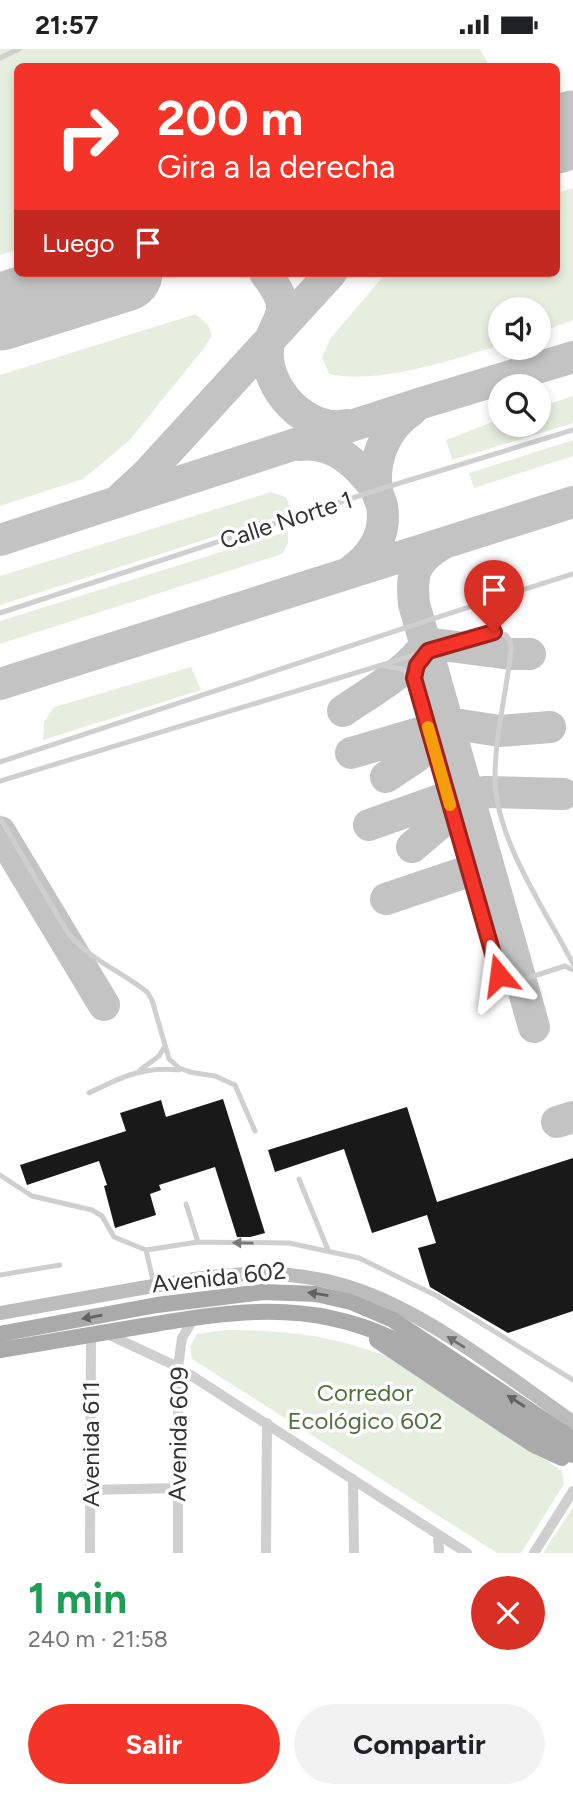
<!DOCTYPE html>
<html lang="es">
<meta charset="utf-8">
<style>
:root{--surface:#fff;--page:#f2f2f2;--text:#202124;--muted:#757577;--accent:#f43429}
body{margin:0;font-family:Figtree,sans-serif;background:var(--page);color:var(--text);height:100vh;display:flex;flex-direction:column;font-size:26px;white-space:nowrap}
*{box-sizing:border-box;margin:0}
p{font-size:23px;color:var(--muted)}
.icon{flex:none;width:38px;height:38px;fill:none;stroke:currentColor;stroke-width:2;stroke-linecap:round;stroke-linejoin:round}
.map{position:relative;height:1504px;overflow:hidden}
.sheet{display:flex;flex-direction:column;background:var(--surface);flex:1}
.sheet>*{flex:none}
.hud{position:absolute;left:14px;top:14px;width:546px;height:214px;border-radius:10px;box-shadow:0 4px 10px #0003;background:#f43429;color:#fff;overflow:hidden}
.controls{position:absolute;left:488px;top:248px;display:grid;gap:14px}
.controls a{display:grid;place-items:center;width:63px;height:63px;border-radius:50%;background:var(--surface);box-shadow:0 4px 10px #0003;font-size:35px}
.pin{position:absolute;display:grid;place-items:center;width:60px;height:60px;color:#fff;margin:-72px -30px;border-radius:50% 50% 50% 0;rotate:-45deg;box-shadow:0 0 7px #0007}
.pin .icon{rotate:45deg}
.me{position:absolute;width:77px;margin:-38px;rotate:344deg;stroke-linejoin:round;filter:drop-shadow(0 0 5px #0008)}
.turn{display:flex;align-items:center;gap:24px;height:147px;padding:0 28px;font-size:32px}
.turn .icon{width:91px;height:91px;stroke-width:2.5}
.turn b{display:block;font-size:49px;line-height:60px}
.then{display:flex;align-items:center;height:66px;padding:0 28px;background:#0003;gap:14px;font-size:26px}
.round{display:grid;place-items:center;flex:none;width:74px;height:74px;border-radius:37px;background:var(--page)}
.summary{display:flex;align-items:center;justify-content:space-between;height:119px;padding:0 28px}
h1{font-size:42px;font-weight:700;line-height:52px;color:#1e9e55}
.button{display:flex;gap:14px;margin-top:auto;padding:14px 28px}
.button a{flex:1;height:80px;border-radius:42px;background:var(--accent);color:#fff;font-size:28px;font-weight:700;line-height:80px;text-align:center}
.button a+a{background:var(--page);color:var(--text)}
.status{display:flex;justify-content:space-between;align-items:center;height:49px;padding:0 35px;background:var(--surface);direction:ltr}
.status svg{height:19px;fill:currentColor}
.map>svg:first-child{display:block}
.green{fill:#e6efdf}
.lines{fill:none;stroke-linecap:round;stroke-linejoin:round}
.taxiway{stroke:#c3c3c3;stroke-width:32}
.runway{stroke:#c3c3c3;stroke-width:77}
.building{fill:#191919}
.lane{stroke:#cfcfcf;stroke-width:5}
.street{stroke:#cfcfcf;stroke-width:10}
.secondary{stroke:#bcbcbc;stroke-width:14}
.primary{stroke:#aaa;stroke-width:16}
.oneway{fill:#797979}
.oneway2{fill:#626262}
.oneway3{fill:#707070}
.route-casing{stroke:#9f221b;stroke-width:18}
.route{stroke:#f43429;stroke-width:12}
.slow{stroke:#f59e0b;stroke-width:12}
.labels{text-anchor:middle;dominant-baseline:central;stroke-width:7;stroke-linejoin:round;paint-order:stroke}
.street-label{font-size:24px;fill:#323232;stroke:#fff}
.park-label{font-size:24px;fill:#4d723a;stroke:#fff}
</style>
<div class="status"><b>21:57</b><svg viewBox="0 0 49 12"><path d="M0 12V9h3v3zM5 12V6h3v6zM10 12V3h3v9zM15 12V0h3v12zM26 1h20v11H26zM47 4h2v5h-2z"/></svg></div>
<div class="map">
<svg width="573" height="1504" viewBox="0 0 573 1504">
<rect width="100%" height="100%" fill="#fff"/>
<path class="green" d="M 0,0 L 480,0 L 490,18 L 18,18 L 17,201 L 0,206 Z
M 573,139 L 573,271 L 539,284 L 539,261 L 500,261 L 500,296 C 452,311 379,336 329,325 L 322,309 L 330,290 L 386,224 L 556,224 L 557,144 Z
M 196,265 L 208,276 L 212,286 L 204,299 L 129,392 L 83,430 L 0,457 L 0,326 Z
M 573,347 L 573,374 L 452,411 L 446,391 L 500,370 L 500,376 L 539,376 L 539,358 Z
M 573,391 L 573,407 L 474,439 L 469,424 Z
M 271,443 L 286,448 L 292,463 L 0,556 L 0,527 Z
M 288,482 L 288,494 L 282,505 L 0,595 L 0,572 Z
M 191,618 L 201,641 L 43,691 L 44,673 L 54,658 Z
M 225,1281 C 284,1281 333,1286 388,1308 L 562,1422 L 564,1435 L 521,1504 L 497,1504 L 192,1310 L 190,1297 L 197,1285 Z
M 573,1458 L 573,1504 L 543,1504 Z"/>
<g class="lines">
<path class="taxiway" d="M 556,84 L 573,75
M 265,224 C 272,234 282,245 282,258 C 282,273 270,284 268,299 C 264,339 306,385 348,376
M 299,396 C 335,392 357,415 377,441
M 122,448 L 146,426 L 331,224
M 0,491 L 425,353 L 573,308
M 442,495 C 414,512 411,524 414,555 L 534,978
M 351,522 C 372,507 387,486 382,457 C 381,452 378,447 377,442 C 372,410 386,378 412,361
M 426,594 L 511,605 L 530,605
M 0,635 L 573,453
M 343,662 C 372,642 406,624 426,595
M 448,674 L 500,682 L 550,678
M 351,704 L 429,681
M 386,728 L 416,708 L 448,679
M 468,745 L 487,743 L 563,745
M 369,776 L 448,748
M 0,783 L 104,956
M 412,798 L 446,769 L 468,744
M 386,850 L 469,822
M 557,1073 L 573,1068"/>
<path class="runway" d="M 556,86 L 573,80
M 0,263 L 124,224"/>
</g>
<path class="building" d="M 223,1050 L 265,1184 L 250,1188 L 237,1188 L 215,1118 L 159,1136 L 161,1141 L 150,1145 L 156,1166 L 115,1179 L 104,1137 L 107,1136 L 99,1112 L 27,1136 L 20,1116 L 126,1082 L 120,1064 L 161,1051 L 166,1068 Z
M 407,1058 L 437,1153 L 573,1109 L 573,1262 L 508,1284 L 430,1238 L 418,1199 L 436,1194 L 427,1166 L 372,1184 L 344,1100 L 275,1123 L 268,1101 Z"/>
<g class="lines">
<path class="lane" d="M 0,9 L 19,0
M 0,564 L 377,441 L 573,381
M 426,604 L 417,616 L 414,629 L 499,926 L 503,933 L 509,935 L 565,917 L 573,921
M 385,617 L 402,620 L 414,629
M 0,713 C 191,651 381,585 573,525
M 0,732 L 490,583 L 506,586 L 510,592 L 511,600 C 507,642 495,685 495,728 C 495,790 545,860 573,915
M 0,769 L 68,884 C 93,913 119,921 147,943 L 152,951 L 169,1010 L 179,1019 L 191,1023
M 140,1021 L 159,1007 L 165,997
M 189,1023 L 215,1027 L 235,1036 L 255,1082
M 89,1044 C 121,1028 144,1017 179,1021
M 0,1126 L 32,1147 L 92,1161 L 102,1167 L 114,1188 L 146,1201 L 198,1193 L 289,1194 L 359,1209 L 437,1247 L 573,1331
M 299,1130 L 328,1201
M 186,1155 L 198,1193
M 146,1201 L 154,1236
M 0,1226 L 60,1216"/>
<path class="street" d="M 107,1285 L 178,1318 L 467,1504
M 353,1430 L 354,1504
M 90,1441 L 177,1439
M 438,1487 L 439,1504
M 90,1504 L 91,1286
M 178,1504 L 178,1318 L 182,1289 L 194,1269
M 266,1504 L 267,1374
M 534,1504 L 573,1442"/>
<path class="secondary" d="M 0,1264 C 45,1256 91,1248 136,1240 C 224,1224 295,1212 381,1250 C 450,1281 511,1330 573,1373"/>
<path class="primary" d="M 0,1285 L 157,1256 L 263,1243 L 316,1245 L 351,1253 L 393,1271 L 573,1390
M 377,1291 L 505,1377 L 534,1396 L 562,1409
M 0,1301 C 48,1293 96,1285 143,1277 C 231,1262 307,1250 391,1289 L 573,1406"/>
</g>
<defs><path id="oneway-solid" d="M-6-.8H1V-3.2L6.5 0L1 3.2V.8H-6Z" transform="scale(1.75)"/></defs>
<use class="oneway" href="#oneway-solid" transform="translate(243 1194) rotate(-179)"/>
<g class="oneway2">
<use href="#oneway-solid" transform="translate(318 1245) rotate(-171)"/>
<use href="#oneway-solid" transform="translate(92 1268) rotate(170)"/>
<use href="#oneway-solid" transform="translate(516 1352) rotate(-147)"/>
</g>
<use class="oneway3" href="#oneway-solid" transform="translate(456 1293) rotate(-148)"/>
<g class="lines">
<defs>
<path id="route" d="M 494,583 L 428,602 L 417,616 L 414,629 L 499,926"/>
</defs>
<use href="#route" class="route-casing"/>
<use href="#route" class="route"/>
<path class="slow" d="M 428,678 L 450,756"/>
</g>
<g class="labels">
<g class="street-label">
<text transform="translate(286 471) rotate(-18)">Calle Norte 1</text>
<text transform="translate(219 1228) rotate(-6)">Avenida 602</text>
<text transform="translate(178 1385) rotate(-89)">Avenida 609</text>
<text transform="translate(90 1395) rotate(-90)">Avenida 611</text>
</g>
<g class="park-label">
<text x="365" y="1343">Corredor<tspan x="365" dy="28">Ecológico 602</tspan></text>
</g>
</g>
</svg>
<div class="controls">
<a><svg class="icon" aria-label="sound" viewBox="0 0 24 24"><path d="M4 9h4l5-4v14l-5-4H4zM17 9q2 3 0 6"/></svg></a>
<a><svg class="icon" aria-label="search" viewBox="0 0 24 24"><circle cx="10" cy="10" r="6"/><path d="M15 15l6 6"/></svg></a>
</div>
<div class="pin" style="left:494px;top:583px;background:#d93025"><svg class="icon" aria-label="arrive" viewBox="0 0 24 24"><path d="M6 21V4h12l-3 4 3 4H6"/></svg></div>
<svg class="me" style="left:499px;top:926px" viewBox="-20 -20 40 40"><path d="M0-17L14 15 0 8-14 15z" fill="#f43429" stroke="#fff" stroke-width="4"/></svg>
<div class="hud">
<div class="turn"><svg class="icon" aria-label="right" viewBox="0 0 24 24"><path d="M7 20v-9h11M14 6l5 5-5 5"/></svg><div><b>200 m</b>Gira a la derecha</div></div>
<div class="then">Luego<svg class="icon" aria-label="arrive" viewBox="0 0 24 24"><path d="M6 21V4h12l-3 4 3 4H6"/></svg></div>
</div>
</div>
<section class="sheet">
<div class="summary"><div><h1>1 min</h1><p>240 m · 21:58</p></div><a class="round" style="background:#d93025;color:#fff"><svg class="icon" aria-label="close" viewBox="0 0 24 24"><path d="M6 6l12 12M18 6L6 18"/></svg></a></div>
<div class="button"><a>Salir</a><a>Compartir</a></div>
</section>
